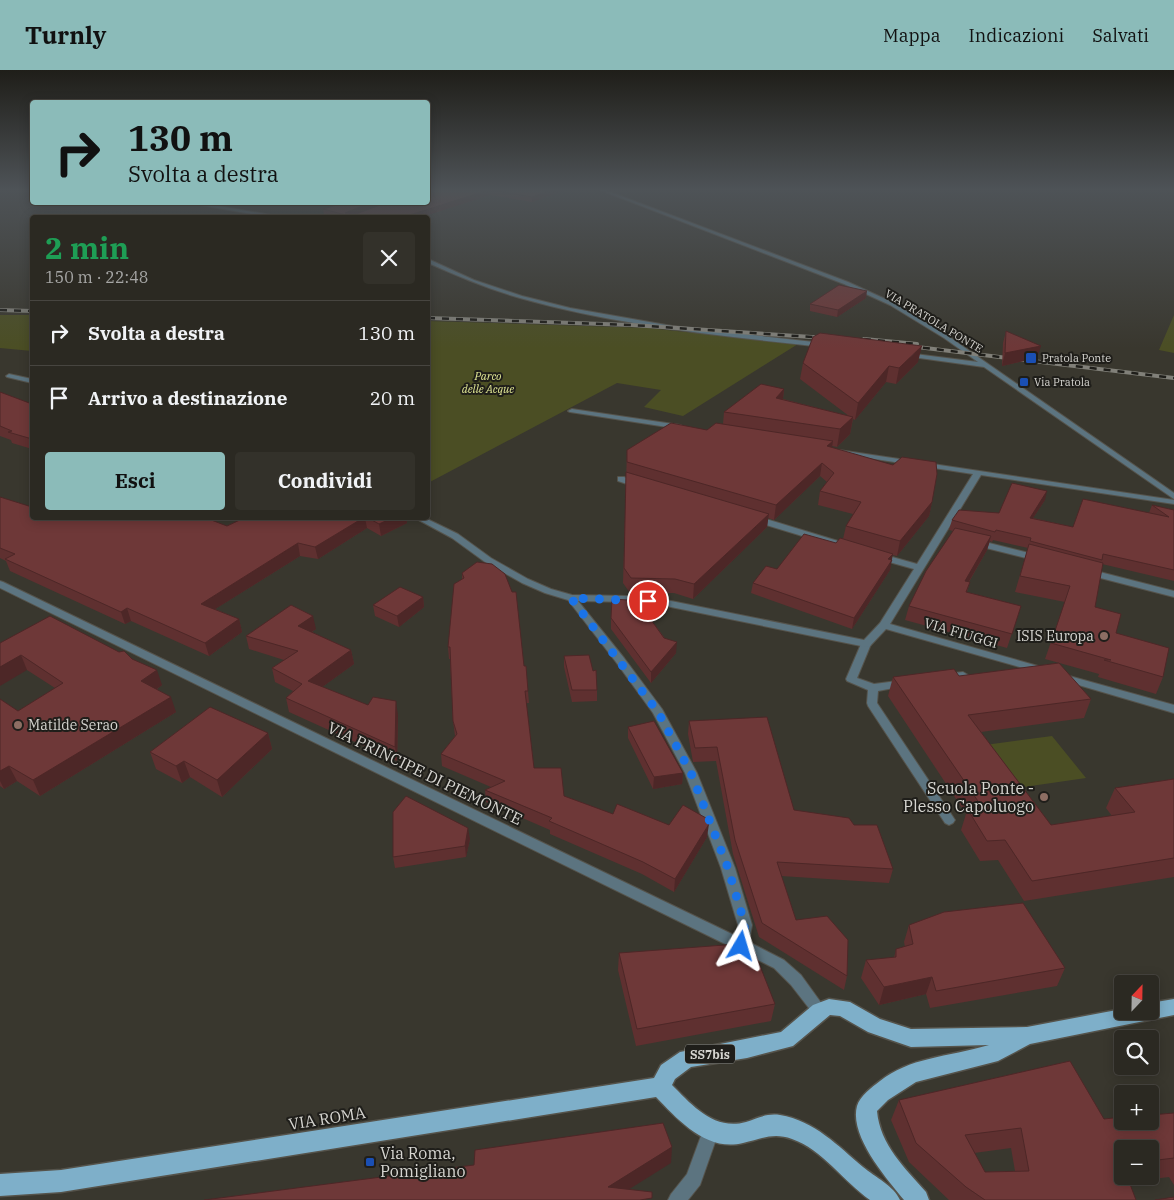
<!DOCTYPE html>
<html lang="it">
<meta charset="utf-8">
<style>
:root{--surface:#2b2922;--page:#33312a;--text:#f1f3f6;--muted:#a6a6a5;--line:#474540;--accent:#8bbbb9}
body{margin:0;font-family:"IBM Plex Serif",serif;background:var(--page);color:var(--text);height:100vh;display:flex;flex-direction:column;font-size:19px;white-space:nowrap}
*{box-sizing:border-box;margin:0}
p{font-size:16px;color:var(--muted)}
.icon{flex:none;width:28px;height:28px;fill:none;stroke:currentColor;stroke-width:2;stroke-linecap:round;stroke-linejoin:round}
.map{position:relative;flex:1;overflow:hidden}
.side{position:absolute;left:30px;top:145px;width:400px;height:305px;display:flex;flex-direction:column;background:var(--surface);border-radius:5px;box-shadow:0 2px 12px #0003,0 0 0 1px var(--line)}
.side>*{flex:none}
.banner{position:absolute;left:30px;top:30px;width:400px;height:105px;border-radius:5px;box-shadow:0 2px 12px #0003,0 0 0 1px var(--line);background:#8bbbb9;color:#111;overflow:hidden}
.needle{width:32px;rotate:22deg}
.controls{position:absolute;left:1114px;top:905px;display:grid;gap:10px}
.controls a{display:grid;place-items:center;width:45px;height:45px;border-radius:5px;background:var(--surface);box-shadow:0 2px 12px #0003,0 0 0 1px var(--line);font-size:25px}
.pin{position:absolute;display:grid;place-items:center;width:42px;height:42px;color:#fff;margin:-21px;border:2px solid #fff;border-radius:50%;box-shadow:0 1px 5px #0007}
.me{position:absolute;width:55px;margin:-28px;rotate:7deg;stroke-linejoin:round;filter:drop-shadow(0 0 4px #0008)}
.turn{display:flex;align-items:center;gap:18px;height:105px;padding:0 15px;font-size:22px}
.turn .icon{width:65px;height:65px;stroke-width:2.5}
.turn b{display:block;font-size:35px;line-height:42px}
.round{display:grid;place-items:center;flex:none;width:52px;height:52px;border-radius:5px;background:var(--page)}
.headline{display:flex;align-items:center;justify-content:space-between;height:85px;padding:0 15px}
h1{font-size:30px;font-weight:700;line-height:38px;color:#1e9e55}
.cta{display:flex;gap:10px;margin-top:auto;padding:10px 15px}
.cta a{flex:1;height:58px;border-radius:5px;background:var(--accent);color:#111;font-size:20px;font-weight:700;line-height:58px;text-align:center}
.cta a+a{background:var(--page);color:var(--text)}
ul{padding:0;list-style:none}
li{display:flex;align-items:center;gap:15px;height:65px;padding:0 15px;border-top:1px solid var(--line)}
li div{flex:1}
li b{display:block;font-size:19px}
li em{font-style:normal}
header{display:flex;align-items:center;gap:30px;box-sizing:border-box;height:70px;padding:0 25px;background:var(--accent);color:#111}
header strong{font-size:24px}
nav{display:flex;gap:28px;margin-inline-start:auto;font-size:18px}
.map>svg:first-child{display:block}
.green{fill:#4b4e24}
.lines{fill:none;stroke-linecap:round;stroke-linejoin:round}
.lane-casing{stroke:#55534b;stroke-width:2}
.street-casing{stroke:#55534b;stroke-width:2}
.primary-casing{stroke:#55534b;stroke-width:3}
.lane{fill:#5c7480;fill-rule:evenodd}
.street{fill:#5c7480;fill-rule:evenodd}
.primary{fill:#7eafc9;fill-rule:evenodd}
.rail-casing{stroke:#818079;stroke-width:4}
.rail{stroke:#1f1e1a;stroke-width:2.5;stroke-dasharray:7;stroke-linecap:butt}
.wall{fill:#5f3030;fill-rule:evenodd}
.shaded-wall{fill:#4d2727}
.building{fill:#6e3838;stroke:#4d2727;fill-rule:evenodd}
.route{stroke:#1a73e8;stroke-width:9;stroke-dasharray:0 16.2}
.transit-dot{fill:#1a4fb4;stroke:#1f1e1a;stroke-width:2}
.education-dot{fill:#8d6e63;stroke:#1f1e1a;stroke-width:2}
.labels{text-anchor:middle;dominant-baseline:central;stroke-width:4;stroke-linejoin:round;paint-order:stroke}
.far-street-label{font-size:11px;fill:#d6d5d0;stroke:#1f1e1a}
.far-poi-label{font-size:11px;fill:#d6d5d0;stroke:#1f1e1a;text-anchor:start}
.far-park-label{font-size:11px;font-style:italic;fill:#e2e895;stroke:#1f1e1a}
.shield{fill:#1f1e1a;stroke:#9f9e99;stroke-width:1}
.shield-label{font-size:12px;font-weight:bold;fill:#d6d5d0}
.street-label{font-size:14px;fill:#d6d5d0;stroke:#1f1e1a}
.poi-label{font-size:14px;fill:#d6d5d0;stroke:#1f1e1a;text-anchor:end}
.near-street-label{font-size:16px;fill:#d6d5d0;stroke:#1f1e1a}
.near-poi-label{font-size:16px;fill:#d6d5d0;stroke:#1f1e1a;text-anchor:end}
</style>
<header>
<strong>Turnly</strong>
<nav><a>Mappa</a><a>Indicazioni</a><a>Salvati</a></nav>
</header>
<div class="map">
<svg width="1174" height="1130" viewBox="0 0 1174 1130">
<rect width="100%" height="100%" fill="#39372e"/>
<path class="green" d="M 0,245 L 32,245 L 32,281 L 0,278 Z
M 1174,245 L 1174,283 L 1159,280 Z
M 428,251 L 648,258 L 798,274 L 683,346 L 644,337 L 661,320 L 617,313 L 428,413 Z
M 1052,666 L 1086,708 L 1017,718 L 985,675 Z"/>
<g class="lines">
<defs>
<path id="lane" d="M 866,571 L 871,574 L 857,608 L 874,614 L 905,610 L 909,611 L 910,613 L 909,615 L 878,621 L 877,633 L 955,750 L 953,753 L 949,755 L 945,753 L 868,636 L 867,633 L 868,620 L 847,611 L 846,609 L 861,574 Z
M 963,602 L 968,605 L 967,607 L 946,610 L 941,607 L 946,604 Z"/>
<path id="street" d="M 600,120 L 605,120 L 848,212 L 894,233 L 948,266 L 1174,423 L 1174,429 L 984,297 L 905,286 L 904,285 L 907,283 L 978,292 L 944,268 L 890,235 L 844,214 Z
M 183,132 L 196,132 L 288,148 L 274,148 Z
M 428,189 L 474,210 L 522,226 L 570,238 L 672,256 L 823,273 L 826,275 L 823,277 C 721,266 619,256 520,228 C 488,219 458,206 428,193 Z
M 9,304 L 32,309 L 32,313 L 7,307 L 6,306 Z
M 572,339 L 680,355 L 684,357 L 680,359 L 570,342 L 568,341 Z
M 839,380 L 1174,430 L 1174,434 L 981,405 L 890,554 L 1045,598 L 1046,600 L 1041,603 L 886,559 L 870,576 L 866,577 L 666,536 L 630,532 L 578,531 L 624,588 L 662,639 L 697,703 L 735,798 L 752,855 L 749,872 L 784,890 L 801,905 L 827,941 L 825,946 L 820,948 L 815,946 L 791,915 L 774,898 L 0,518 L 0,511 L 3,512 L 736,866 L 738,855 L 721,798 L 685,703 L 653,643 L 616,592 L 568,530 L 545,523 L 522,513 L 485,492 L 452,468 L 415,448 L 425,448 L 458,464 L 491,488 L 528,509 L 551,519 L 572,525 L 630,526 L 666,530 L 864,570 L 880,553 L 914,499 L 875,488 L 874,486 L 878,483 L 917,494 L 973,404 L 842,384 L 838,382 Z
M 618,407 L 624,407 L 643,415 L 642,417 L 636,417 L 618,411 Z
M 756,446 L 851,475 L 852,477 L 851,479 L 845,479 L 753,451 L 753,447 Z
M 977,470 L 1041,486 L 1042,488 L 1038,491 L 974,475 L 973,473 L 974,471 Z
M 1088,499 L 1174,521 L 1174,527 L 1085,504 L 1083,502 Z
M 1062,604 L 1174,635 L 1174,643 L 1058,609 L 1057,607 L 1058,605 Z
M 711,1053 L 717,1055 L 719,1061 L 700,1115 L 688,1130 L 668,1130 L 671,1124 L 687,1104 L 705,1055 Z"/>
<path id="primary" d="M 829,929 L 850,932 L 880,949 L 911,959 L 1027,957 L 1122,939 L 1122,941 L 1150,941 L 1150,933 L 1174,929 L 1174,945 L 1030,974 L 998,991 L 916,1012 L 888,1030 L 877,1041 C 880,1075 905,1098 926,1122 L 929,1130 L 904,1130 C 887,1109 849,1066 857,1036 C 860,1026 872,1017 880,1011 C 894,1000 911,993 929,989 C 948,984 969,981 989,975 L 911,977 L 868,962 L 840,946 L 830,945 L 793,976 L 747,988 L 691,997 L 675,1009 L 672,1015 C 692,1035 714,1061 746,1052 C 758,1048 767,1043 780,1045 C 815,1051 838,1076 863,1097 C 875,1107 894,1116 900,1130 L 870,1130 C 844,1112 822,1079 792,1069 C 773,1062 761,1069 743,1073 C 707,1082 679,1051 656,1027 L 61,1122 L 0,1126 L 0,1104 L 61,1100 L 654,1008 L 661,995 L 680,982 L 781,962 L 813,935 Z"/>
</defs>
<use href="#lane" class="lane-casing"/>
<use href="#street" class="street-casing"/>
<use href="#primary" class="primary-casing"/>
<use href="#lane" class="lane"/>
<use href="#street" class="street"/>
<use href="#primary" class="primary"/>
<defs>
<path id="rail" d="M 0,240 L 32,241
M 428,248 L 632,255 L 827,268
M 864,269 L 917,274
M 909,276 L 1174,308"/>
</defs>
<use href="#rail" class="rail-casing"/>
<use href="#rail" class="rail"/>
</g>
<path class="wall" d="M 428,120 L 565,120 L 532,132 L 490,125 L 418,148 L 335,148 L 324,145 L 323,139 L 364,141 Z
M 866,228 L 837,247 L 810,241 L 810,234 Z
M 1006,261 L 1037,288 L 1002,296 L 1003,273 Z
M 918,292 L 896,314 L 886,312 L 855,350 L 853,349 L 850,364 L 837,377 L 832,376 L 832,378 L 932,432 L 929,446 L 897,486 L 892,485 L 890,500 L 852,559 L 751,523 L 753,513 L 777,499 L 836,473 L 843,469 L 846,456 L 853,444 L 818,435 L 820,421 L 827,412 L 820,406 L 774,450 L 768,448 L 767,457 L 693,529 L 674,523 L 630,523 L 623,513 L 627,380 L 707,360 L 723,354 L 724,342 L 784,319 L 783,329 L 849,346 L 800,309 L 803,293 Z
M 0,322 L 32,334 L 32,379 L 12,373 L 11,370 L 0,366 Z
M 0,427 L 32,448 L 227,456 L 244,448 L 406,448 L 407,453 L 381,466 L 367,458 L 318,489 L 300,486 L 215,539 L 239,549 L 242,562 L 209,586 L 131,551 L 125,554 L 10,501 L 6,491 L 0,488 Z
M 1045,430 L 1033,448 L 1073,457 L 1149,443 L 1152,435 L 1174,440 L 1174,511 L 1102,494 L 1095,537 L 1116,563 L 1163,607 L 1156,624 L 1098,607 L 1099,604 L 1045,589 L 1065,532 L 1015,522 L 1028,478 L 993,470 L 992,472 L 990,471 L 987,480 L 969,512 L 970,512 L 967,522 L 1021,536 L 1007,578 L 905,550 L 909,536 L 953,461 L 949,460 L 952,450 L 999,443 Z
M 462,503 L 524,596 L 528,621 L 529,633 L 526,633 L 534,698 L 564,726 L 613,744 L 669,755 L 707,767 L 674,822 L 642,804 L 550,764 L 550,760 L 486,732 L 485,720 L 491,717 L 442,696 L 441,684 L 455,666 L 453,651 L 450,589 L 449,589 L 448,577 L 462,510 Z
M 423,527 L 424,537 L 399,557 L 375,546 L 373,535 Z
M 649,547 L 676,583 L 651,613 L 611,559 L 611,548 Z
M 316,559 L 312,562 L 351,580 L 354,594 L 322,617 L 368,635 L 398,645 L 397,691 L 289,642 L 286,628 L 293,621 L 275,612 L 272,598 L 284,590 L 249,579 L 246,566 Z
M 0,573 L 132,589 L 162,615 L 157,619 L 176,642 L 40,726 L 17,711 L 4,719 L 0,716 L 0,629 L 18,641 L 55,618 L 27,600 Z
M 564,586 L 597,620 L 597,631 L 572,632 L 564,597 Z
M 959,606 L 1091,629 L 1084,648 L 981,662 L 1051,755 L 1112,746 L 1106,738 L 1115,718 L 1174,709 L 1174,807 L 1024,831 L 998,790 L 980,791 L 961,760 L 966,744 L 888,626 L 893,607 Z
M 689,651 L 794,740 L 854,755 L 893,799 L 889,813 L 781,806 L 796,850 L 847,906 L 844,920 L 759,867 L 733,784 L 716,691 L 693,692 L 688,664 Z
M 628,657 L 683,703 L 682,714 L 653,719 L 628,668 Z
M 268,663 L 272,679 L 222,727 L 190,707 L 182,713 L 156,699 L 150,682 Z
M 470,769 L 466,787 L 395,798 L 393,787 Z
M 909,855 L 1065,898 L 1057,916 L 930,938 L 926,924 L 879,935 L 861,908 L 866,890 L 894,888 L 896,879 L 905,877 L 904,872 Z
M 619,883 L 775,934 L 771,951 L 636,976 L 618,900 Z
M 899,1030 L 1104,1049 L 1174,1043 L 1174,1115 L 1169,1107 L 1129,1112 L 1136,1130 L 949,1130 L 909,1092 L 891,1050 ZM 1011,1078 L 1015,1101 L 985,1102 L 974,1083 ZM 1122,1079 L 1150,1079 L 1150,1106 L 1122,1106 Z"/>
<path class="shaded-wall" d="M 490,120 L 490,125 L 418,148 L 400,148 Z
M 551,120 L 565,120 L 532,132 L 532,127 Z
M 372,132 L 386,132 L 352,146 L 345,143 Z
M 867,221 L 866,228 L 837,247 L 838,240 Z
M 922,276 L 918,292 L 896,314 L 899,298 Z
M 1041,276 L 1037,288 L 1002,296 L 1005,283 Z
M 889,296 L 886,312 L 855,350 L 858,333 Z
M 784,319 L 782,336 L 776,328 Z
M 853,347 L 850,364 L 837,377 L 840,359 Z
M 833,371 L 831,384 L 827,376 Z
M 822,393 L 820,406 L 774,450 L 776,435 Z
M 1047,421 L 1045,430 L 1027,457 L 1030,448 Z
M 932,432 L 929,446 L 897,486 L 900,471 Z
M 769,444 L 767,457 L 693,529 L 694,514 Z
M 363,448 L 365,448 L 367,458 L 318,489 L 315,477 Z
M 392,448 L 406,448 L 407,453 L 381,466 L 379,454 Z
M 991,466 L 987,480 L 961,525 L 965,511 Z
M 298,473 L 300,486 L 204,546 L 201,534 Z
M 893,484 L 890,500 L 852,559 L 854,548 L 888,489 Z
M 423,527 L 424,537 L 399,557 L 397,546 Z
M 127,538 L 131,551 L 125,554 L 121,542 Z
M 313,546 L 316,559 L 301,569 L 298,556 Z
M 239,549 L 242,562 L 209,586 L 205,573 Z
M 677,572 L 676,583 L 651,613 L 651,602 Z
M 351,580 L 354,594 L 311,625 L 308,611 Z
M 21,585 L 27,600 L 0,616 L 0,597 Z
M 157,600 L 162,615 L 147,626 L 141,611 Z
M 171,627 L 176,642 L 40,726 L 33,710 Z
M 396,631 L 398,645 L 397,691 L 395,677 Z
M 268,663 L 272,679 L 222,727 L 217,710 Z
M 184,691 L 190,707 L 182,713 L 176,696 Z
M 9,696 L 17,711 L 4,719 L 0,711 L 0,701 Z
M 683,703 L 682,714 L 653,719 L 654,707 Z
M 709,754 L 707,767 L 674,822 L 675,809 Z
M 468,758 L 470,769 L 466,787 L 465,776 Z
M 932,907 L 926,924 L 879,935 L 884,917 Z
M 672,1077 L 671,1093 L 612,1130 L 608,1117 Z"/>
<path class="building" d="M 428,120 L 489,120 L 400,148 L 357,148 L 323,139 L 347,132 L 372,132 L 345,143 L 356,144 L 388,132 L 428,132 Z
M 492,120 L 551,120 L 532,127 Z
M 839,215 L 867,221 L 838,240 L 810,234 Z
M 1006,261 L 1041,276 L 1005,283 Z
M 820,263 L 922,276 L 899,298 L 889,296 L 858,333 L 803,293 L 813,267 Z
M 761,314 L 784,319 L 776,328 L 853,347 L 840,359 L 724,342 Z
M 0,322 L 32,334 L 32,369 L 8,362 L 12,361 L 0,356 Z
M 671,353 L 707,360 L 716,353 L 833,371 L 827,376 L 893,395 L 902,387 L 936,392 L 937,404 L 932,432 L 900,471 L 846,456 L 861,432 L 820,421 L 834,403 L 822,393 L 776,435 L 627,392 L 627,380 Z
M 626,402 L 769,444 L 694,514 L 675,509 L 631,508 L 624,498 Z
M 1012,413 L 1047,421 L 1030,448 L 1073,457 L 1083,429 L 1169,447 L 1152,435 L 1174,440 L 1174,500 L 1103,484 L 1102,490 L 1030,471 L 1031,468 L 996,460 L 995,462 L 952,450 L 959,440 L 999,443 Z
M 0,427 L 32,437 L 32,448 L 206,448 L 227,456 L 244,448 L 363,448 L 315,477 L 298,473 L 201,534 L 239,549 L 205,573 L 127,538 L 121,542 L 5,489 L 15,484 L 0,478 Z
M 368,448 L 392,448 L 379,454 Z
M 955,458 L 991,466 L 965,511 L 970,512 L 966,522 L 1021,536 L 1012,564 L 909,536 L 926,501 Z
M 804,464 L 836,473 L 840,468 L 893,484 L 888,489 L 892,490 L 854,548 L 753,513 L 766,496 L 777,499 Z
M 1029,474 L 1103,493 L 1095,537 L 1121,544 L 1116,563 L 1169,578 L 1163,607 L 1104,590 L 1111,590 L 1051,573 L 1070,516 L 1020,506 Z
M 477,492 L 492,494 L 505,504 L 512,522 L 516,522 L 524,596 L 526,596 L 528,621 L 525,621 L 534,698 L 561,698 L 564,726 L 613,744 L 617,734 L 669,755 L 683,735 L 706,748 L 709,754 L 675,809 L 643,792 L 549,751 L 552,748 L 485,720 L 505,711 L 441,684 L 457,664 L 453,651 L 450,577 L 448,577 L 454,514 L 464,508 L 462,503 Z
M 400,517 L 423,527 L 397,546 L 373,535 Z
M 612,529 L 643,531 L 649,547 L 664,568 L 677,572 L 651,602 L 611,548 Z
M 291,535 L 313,546 L 298,556 L 351,580 L 308,611 L 368,635 L 373,627 L 396,631 L 395,677 L 286,628 L 302,614 L 272,598 L 298,581 L 246,566 Z
M 50,546 L 119,582 L 124,581 L 132,589 L 157,600 L 141,611 L 171,627 L 33,710 L 9,696 L 0,701 L 0,629 L 18,641 L 63,613 L 21,585 L 0,597 L 0,573 Z
M 589,585 L 593,601 L 596,600 L 597,620 L 572,620 L 564,586 Z
M 1059,593 L 1091,629 L 968,645 L 1051,755 L 1135,742 L 1115,718 L 1174,709 L 1174,788 L 1032,811 L 1005,770 L 987,771 L 968,740 L 982,737 L 893,607 L 954,599 L 959,606 Z
M 210,637 L 268,663 L 217,710 L 184,691 L 176,696 L 150,682 Z
M 767,647 L 794,740 L 849,748 L 854,755 L 877,755 L 893,799 L 777,792 L 796,850 L 827,846 L 848,870 L 847,906 L 762,853 L 735,770 L 717,677 L 695,678 L 689,651 Z
M 654,651 L 683,703 L 654,707 L 628,657 Z
M 406,726 L 468,758 L 465,776 L 393,787 L 393,742 Z
M 1023,833 L 1065,898 L 936,921 L 932,907 L 884,917 L 866,890 L 896,887 L 896,879 L 913,874 L 909,855 L 944,842 Z
M 751,873 L 775,934 L 637,959 L 619,883 Z
M 1070,991 L 1104,1049 L 1122,1047 L 1122,1051 L 1150,1051 L 1150,1045 L 1174,1043 L 1174,1088 L 1150,1091 L 1150,1079 L 1122,1079 L 1122,1106 L 1127,1106 L 1136,1130 L 985,1130 L 966,1117 L 916,1073 L 899,1030 ZM 1021,1058 L 1029,1101 L 985,1102 L 965,1065 Z
M 663,1053 L 672,1077 L 608,1117 L 652,1122 L 652,1128 L 640,1130 L 204,1130 L 474,1095 L 475,1080 Z
M 1174,1127 L 1174,1130 L 1155,1130 Z"/>
<linearGradient id="sky" x2="0" y2="1"><stop stop-color="#1f1e19"/><stop offset="0.43" stop-color="#4e5357"/><stop offset="1" stop-color="#4e5357" stop-opacity="0"/></linearGradient>
<rect width="1174" height="278" fill="url(#sky)"/>
<g class="lines">
<path class="route" d="M 648,531 L 571,528 L 658,642 L 691,703 L 728,798 L 745,855 L 741,876"/>
</g>
<g class="transit-dot">
<rect x="1025" y="282" width="12" height="12" rx="2.5"/>
<rect x="1019" y="307" width="10" height="10" rx="2.5"/>
<rect x="365" y="1087" width="10" height="10" rx="2.5"/>
</g>
<g class="education-dot">
<circle cx="1104" cy="566" r="5"/>
<circle cx="18" cy="655" r="5"/>
<circle cx="1044" cy="727" r="5"/>
</g>
<g class="labels">
<g class="far-street-label">
<text transform="translate(934 251) rotate(31)">VIA PRATOLA PONTE</text>
</g>
<g class="far-poi-label">
<text x="1042" y="288">Pratola Ponte</text>
<text x="1034" y="312">Via Pratola</text>
</g>
<g class="far-park-label">
<text x="488" y="306">Parco<tspan x="488" dy="13">delle Acque</tspan></text>
</g>
<rect class="shield" x="685" y="974.5" width="50" height="19" rx="4"/>
<g class="shield-label">
<text x="710" y="984">SS7bis</text>
</g>
<g class="street-label">
<text transform="translate(961 563) rotate(16)">VIA FIUGGI</text>
</g>
<g class="poi-label">
<text x="1094" y="566">ISIS Europa</text>
<text x="28" y="655" text-anchor="start">Matilde Serao</text>
</g>
<g class="near-street-label">
<text transform="translate(425 703) rotate(26)">VIA PRINCIPE DI PIEMONTE</text>
<text transform="translate(327 1048) rotate(-9)">VIA ROMA</text>
</g>
<g class="near-poi-label">
<text x="1034" y="718">Scuola Ponte -<tspan x="1034" dy="18">Plesso Capoluogo</tspan></text>
<text x="380" y="1083" text-anchor="start">Via Roma,<tspan x="380" dy="18">Pomigliano</tspan></text>
</g>
</g>
</svg>
<div class="controls">
<a><svg class="needle" viewBox="-14 -14 28 28"><path d="M0-13l5 13h-10z" fill="#e53935"/><path d="M0 13l5-13h-10z" fill="#a6a6a5"/></svg></a>
<a><svg class="icon" aria-label="search" viewBox="0 0 24 24"><circle cx="10" cy="10" r="6"/><path d="M15 15l6 6"/></svg></a>
<a>+</a>
<a>−</a>
</div>
<div class="pin" style="left:648px;top:531px;background:#d93025"><svg class="icon" aria-label="arrive" viewBox="0 0 24 24"><path d="M6 21V4h12l-3 4 3 4H6"/></svg></div>
<svg class="me" style="left:741px;top:876px" viewBox="-20 -20 40 40"><path d="M0-17L14 15 0 8-14 15z" fill="#1a73e8" stroke="#fff" stroke-width="4"/></svg>
<div class="banner">
<div class="turn"><svg class="icon" aria-label="right" viewBox="0 0 24 24"><path d="M7 20v-9h11M14 6l5 5-5 5"/></svg><div><b>130 m</b>Svolta a destra</div></div>
</div>
<section class="side">
<div class="headline"><div><h1>2 min</h1><p>150 m · 22:48</p></div><a class="round"><svg class="icon" aria-label="close" viewBox="0 0 24 24"><path d="M6 6l12 12M18 6L6 18"/></svg></a></div>
<ul>
<li><svg class="icon" aria-label="right" viewBox="0 0 24 24"><path d="M7 20v-9h11M14 6l5 5-5 5"/></svg><div><b>Svolta a destra</b></div><em>130 m</em></li>
<li><svg class="icon" aria-label="arrive" viewBox="0 0 24 24"><path d="M6 21V4h12l-3 4 3 4H6"/></svg><div><b>Arrivo a destinazione</b></div><em>20 m</em></li>
</ul>
<div class="cta"><a>Esci</a><a>Condividi</a></div>
</section>
</div>
